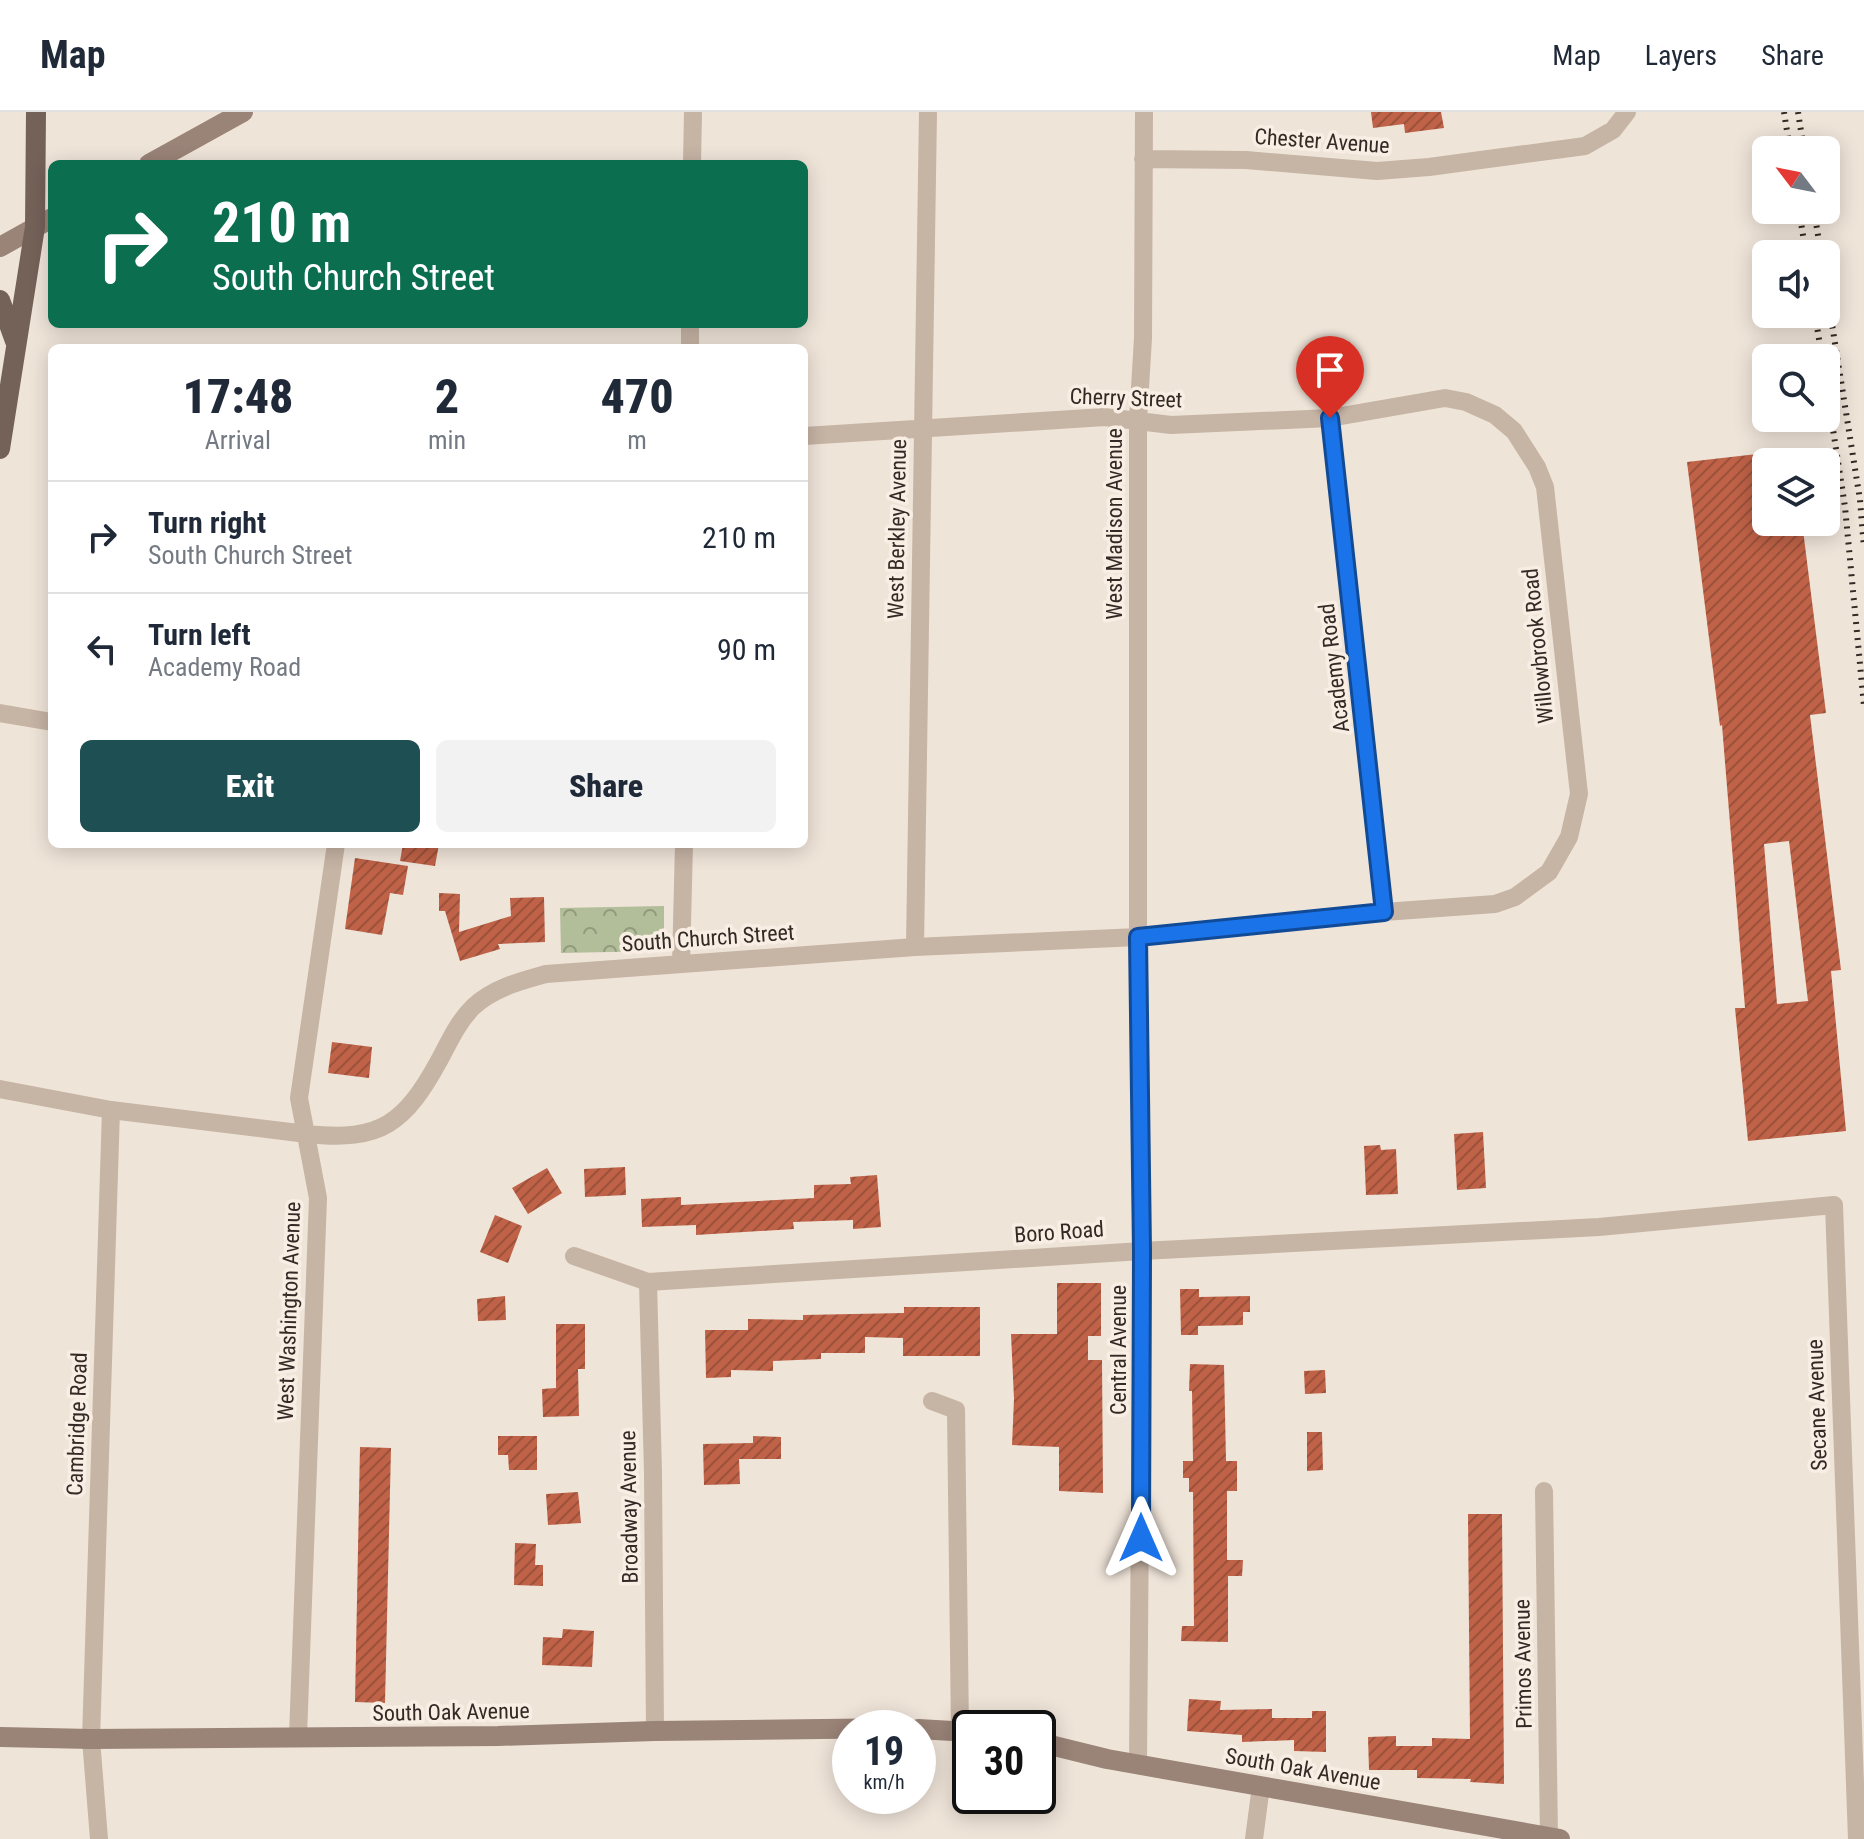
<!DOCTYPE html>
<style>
:root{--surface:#fff;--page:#f2f2f3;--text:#1f2937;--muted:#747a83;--line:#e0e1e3;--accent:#1e4f52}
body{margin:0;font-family:"Roboto Condensed",sans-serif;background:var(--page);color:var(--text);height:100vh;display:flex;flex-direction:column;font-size:30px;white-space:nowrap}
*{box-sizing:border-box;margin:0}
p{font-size:26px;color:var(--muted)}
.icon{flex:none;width:44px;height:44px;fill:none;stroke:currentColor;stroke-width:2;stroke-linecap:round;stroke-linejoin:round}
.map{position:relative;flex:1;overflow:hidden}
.sheet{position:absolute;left:48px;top:232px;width:760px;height:504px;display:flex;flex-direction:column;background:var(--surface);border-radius:12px;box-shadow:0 4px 20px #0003}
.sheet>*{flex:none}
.banner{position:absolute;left:48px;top:48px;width:760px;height:168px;border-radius:12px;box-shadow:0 4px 20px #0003;background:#0b6e4f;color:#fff;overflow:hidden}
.needle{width:52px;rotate:302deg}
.tools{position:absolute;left:1752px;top:24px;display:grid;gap:16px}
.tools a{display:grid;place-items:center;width:88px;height:88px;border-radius:12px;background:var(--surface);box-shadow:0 4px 20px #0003;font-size:40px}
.speed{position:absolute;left:832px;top:1598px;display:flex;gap:16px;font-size:40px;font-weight:700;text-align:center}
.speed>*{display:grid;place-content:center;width:104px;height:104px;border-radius:50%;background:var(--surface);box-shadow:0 4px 20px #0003;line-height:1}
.speed small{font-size:20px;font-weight:400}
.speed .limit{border:4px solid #111;border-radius:12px;background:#fff;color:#111}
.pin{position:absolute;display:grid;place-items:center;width:68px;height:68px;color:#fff;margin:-82px -34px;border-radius:50% 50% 50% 0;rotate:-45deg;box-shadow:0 0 8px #0007}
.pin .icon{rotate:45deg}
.me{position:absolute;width:88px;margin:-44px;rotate:0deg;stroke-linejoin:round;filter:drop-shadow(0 0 6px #0008)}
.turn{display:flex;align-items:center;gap:28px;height:168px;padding:0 32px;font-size:36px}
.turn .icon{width:104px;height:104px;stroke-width:2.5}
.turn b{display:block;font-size:56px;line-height:68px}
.eta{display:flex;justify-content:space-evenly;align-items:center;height:136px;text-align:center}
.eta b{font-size:48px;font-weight:800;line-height:56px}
.cta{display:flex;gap:16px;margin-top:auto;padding:16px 32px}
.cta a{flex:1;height:92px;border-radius:12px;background:var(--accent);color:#fff;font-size:32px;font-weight:800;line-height:92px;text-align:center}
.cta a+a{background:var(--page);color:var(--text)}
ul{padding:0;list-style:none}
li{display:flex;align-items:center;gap:24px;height:112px;padding:0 32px;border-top:2px solid var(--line)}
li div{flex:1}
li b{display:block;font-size:30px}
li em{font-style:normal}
header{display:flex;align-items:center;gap:48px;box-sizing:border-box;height:112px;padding:0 40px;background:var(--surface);border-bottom:2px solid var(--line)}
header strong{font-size:38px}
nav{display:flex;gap:44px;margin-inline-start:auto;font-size:28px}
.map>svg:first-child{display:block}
.forest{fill:url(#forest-crowns)}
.building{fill:url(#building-hatch);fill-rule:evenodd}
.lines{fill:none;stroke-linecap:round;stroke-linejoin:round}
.minor{stroke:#c6b4a5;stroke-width:18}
.secondary{stroke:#9a8377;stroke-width:20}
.primary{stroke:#746158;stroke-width:20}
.rail{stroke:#332a26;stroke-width:6;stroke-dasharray:2 6;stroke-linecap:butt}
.route-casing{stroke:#114b97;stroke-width:20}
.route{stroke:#1a73e8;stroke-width:14}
.labels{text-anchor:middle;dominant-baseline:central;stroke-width:7;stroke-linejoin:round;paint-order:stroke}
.street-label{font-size:22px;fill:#332a26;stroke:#f8eee4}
</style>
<header>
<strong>Map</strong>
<nav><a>Map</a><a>Layers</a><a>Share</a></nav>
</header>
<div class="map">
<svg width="1864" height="1727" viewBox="0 0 1864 1727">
<defs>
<pattern id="forest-crowns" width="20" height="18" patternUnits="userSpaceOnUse" patternTransform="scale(2)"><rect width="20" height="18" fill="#b2bd9a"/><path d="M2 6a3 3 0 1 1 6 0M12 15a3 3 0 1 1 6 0" fill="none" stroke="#919a7d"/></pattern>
<pattern id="building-hatch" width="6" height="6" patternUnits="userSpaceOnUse" patternTransform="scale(2)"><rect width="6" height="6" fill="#bf6247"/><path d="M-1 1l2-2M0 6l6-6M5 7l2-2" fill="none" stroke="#9c513b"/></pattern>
</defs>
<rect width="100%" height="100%" fill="#efe4d8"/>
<path class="forest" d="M 664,794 L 664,833 L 658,839 L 561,841 L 560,796 Z"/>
<path class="building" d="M 1371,0 L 1441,0 L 1444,16 L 1405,21 L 1404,12 L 1373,16 Z
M 1766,341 L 1766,410 L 1802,410 L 1826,601 L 1810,603 L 1841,858 L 1831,859 L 1846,1019 L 1748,1029 L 1735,896 L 1745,896 L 1722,613 L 1720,614 L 1687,350 ZM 1789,729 L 1808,889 L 1777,892 L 1764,732 Z
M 403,732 L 439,732 L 435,754 L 400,749 Z
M 355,746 L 408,754 L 403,783 L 390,781 L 382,823 L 345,817 Z
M 439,781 L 460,782 L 459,820 L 511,804 L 510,786 L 544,785 L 545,830 L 498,832 L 500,837 L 460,849 L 445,799 L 439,799 Z
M 332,930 L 372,935 L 369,966 L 328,961 Z
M 1483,1020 L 1486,1076 L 1457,1078 L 1454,1022 Z
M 1380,1033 L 1381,1038 L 1396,1037 L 1398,1082 L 1366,1083 L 1364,1034 Z
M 625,1055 L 626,1083 L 585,1085 L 584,1057 Z
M 547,1056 L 562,1081 L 528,1102 L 512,1076 Z
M 877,1063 L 881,1115 L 853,1117 L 853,1108 L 793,1110 L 794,1117 L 696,1123 L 696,1113 L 642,1115 L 641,1087 L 681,1085 L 681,1093 L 814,1086 L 814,1073 L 851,1072 L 850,1065 Z
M 495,1103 L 522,1114 L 508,1151 L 480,1140 Z
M 1057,1171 L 1101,1171 L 1101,1224 L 1088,1224 L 1088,1248 L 1102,1248 L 1103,1381 L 1059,1379 L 1059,1335 L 1012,1333 L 1014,1287 L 1011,1222 L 1057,1222 Z
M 1180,1177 L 1199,1177 L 1199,1185 L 1250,1184 L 1250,1200 L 1243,1200 L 1243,1213 L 1198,1214 L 1198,1223 L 1181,1223 Z
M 505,1184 L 506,1208 L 478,1209 L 477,1187 Z
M 904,1195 L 980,1195 L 980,1244 L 903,1244 L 903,1226 L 865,1225 L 865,1241 L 821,1241 L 821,1247 L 773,1249 L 773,1259 L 731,1258 L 731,1265 L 706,1266 L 705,1218 L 748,1218 L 748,1207 L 803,1208 L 803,1203 L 904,1201 Z
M 556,1212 L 585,1212 L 585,1257 L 578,1257 L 579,1304 L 543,1305 L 542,1277 L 556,1276 Z
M 1190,1252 L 1224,1253 L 1226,1349 L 1237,1349 L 1237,1379 L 1227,1379 L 1227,1448 L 1243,1448 L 1242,1464 L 1228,1464 L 1228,1530 L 1181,1529 L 1182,1514 L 1194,1514 L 1193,1380 L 1189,1380 L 1189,1366 L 1183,1366 L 1183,1349 L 1193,1349 L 1192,1279 L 1189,1279 Z
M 1325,1258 L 1326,1281 L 1305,1282 L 1304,1259 Z
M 1307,1320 L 1322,1320 L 1323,1358 L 1307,1359 Z
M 498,1324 L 537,1324 L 537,1358 L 509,1358 L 508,1343 L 498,1343 Z
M 753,1324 L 781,1325 L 781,1347 L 739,1347 L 740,1372 L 704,1373 L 703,1332 L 753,1331 Z
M 360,1335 L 391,1336 L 385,1591 L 355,1590 Z
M 578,1380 L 581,1411 L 548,1413 L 546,1382 Z
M 1468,1402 L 1502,1402 L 1504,1672 L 1470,1670 L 1471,1667 L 1417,1666 L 1417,1658 L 1369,1658 L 1368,1625 L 1396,1624 L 1396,1634 L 1432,1634 L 1432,1626 L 1470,1627 Z
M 515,1431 L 536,1432 L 535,1453 L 543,1453 L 543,1474 L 514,1473 Z
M 563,1517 L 594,1519 L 592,1555 L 542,1553 L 543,1525 L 562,1526 Z
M 1189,1587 L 1221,1589 L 1220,1598 L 1272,1597 L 1272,1606 L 1312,1606 L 1312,1599 L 1326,1599 L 1326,1640 L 1294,1639 L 1294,1628 L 1242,1630 L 1242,1623 L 1187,1619 Z"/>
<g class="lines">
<path class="minor" d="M 1143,47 L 1246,48 L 1377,59 L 1429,55 L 1585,34 L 1613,18 L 1627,0
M 692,52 L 693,0
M 690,236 L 690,212
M 1330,306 L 1384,800
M 0,601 L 52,610
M 915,835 L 928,0
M 681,852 L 684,732
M 0,977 L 111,998 L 307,1022 C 382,1030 405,1011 440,947 C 450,928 458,910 473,895 C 493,876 521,869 546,862 L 915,835 L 1138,825 L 1384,800 L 1495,792 L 1515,785 L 1549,760 L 1569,725 L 1579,682 L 1545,375 L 1537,355 L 1514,319 L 1495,303 L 1466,290 L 1445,286 L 1330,306 L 1171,313 L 1105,305 L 804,324
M 574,1144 L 648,1170 L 1142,1139 L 1599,1115 L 1834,1093 L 1857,1727
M 648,1170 L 653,1361 L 655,1619
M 932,1289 L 956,1298 L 960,1619
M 1544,1379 L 1549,1725
M 298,1624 L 318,1086 L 299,986 L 336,732
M 1138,1652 L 1142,1139 L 1138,825 L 1138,309 L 1143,226 L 1144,0
M 99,1727 L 91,1627 L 111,998
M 1254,1727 L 1261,1674"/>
<path class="secondary" d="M 149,52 L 243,0
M 0,135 L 52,106
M 918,1617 L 970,1620
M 0,1625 L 91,1627 L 498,1624 L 655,1619 L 903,1616
M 1038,1630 L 1107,1647 L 1560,1727"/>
<path class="primary" d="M 0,188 L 15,229
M 0,337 L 35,115 L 36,0"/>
<path class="rail" d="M 1784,0 L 1790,38
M 1798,0 L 1804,38
M 1799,98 L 1806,142
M 1814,98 L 1821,142
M 1826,175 L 1860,388 L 1864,436
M 1815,202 L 1822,246
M 1826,272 L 1845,395 L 1864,594"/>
</g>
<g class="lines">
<defs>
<path id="route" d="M 1141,1426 L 1142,1139 L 1138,825 L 1384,800 L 1330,306"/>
</defs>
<use href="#route" class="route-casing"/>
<use href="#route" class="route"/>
</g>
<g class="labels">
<g class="street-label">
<text transform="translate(1322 29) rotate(4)">Chester Avenue</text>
<text transform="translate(1126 286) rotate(2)">Cherry Street</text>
<text transform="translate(1114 412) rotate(-90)">West Madison Avenue</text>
<text transform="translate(897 417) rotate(-89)">West Berkley Avenue</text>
<text transform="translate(1538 534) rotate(-96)">Willowbrook Road</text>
<text transform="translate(1334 556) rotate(-97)">Academy Road</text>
<text transform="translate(708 826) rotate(-4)">South Church Street</text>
<text transform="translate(1059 1120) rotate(-4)">Boro Road</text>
<text transform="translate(289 1199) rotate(-88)">West Washington Avenue</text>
<text transform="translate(1118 1238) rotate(-90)">Central Avenue</text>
<text transform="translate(1817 1293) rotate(-92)">Secane Avenue</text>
<text transform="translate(77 1312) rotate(-88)">Cambridge Road</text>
<text transform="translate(629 1395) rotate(-91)">Broadway Avenue</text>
<text transform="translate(1523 1552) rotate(-91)">Primos Avenue</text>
<text transform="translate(451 1600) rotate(-1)">South Oak Avenue</text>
<text transform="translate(1303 1657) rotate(10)">South Oak Avenue</text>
</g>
</g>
</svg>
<div class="tools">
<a><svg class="needle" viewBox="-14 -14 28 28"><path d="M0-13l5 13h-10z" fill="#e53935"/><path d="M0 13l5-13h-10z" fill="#747a83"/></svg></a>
<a><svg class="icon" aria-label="sound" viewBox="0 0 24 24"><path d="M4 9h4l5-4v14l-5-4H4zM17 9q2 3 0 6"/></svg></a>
<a><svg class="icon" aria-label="search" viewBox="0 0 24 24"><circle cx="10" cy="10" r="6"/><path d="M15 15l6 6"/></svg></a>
<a><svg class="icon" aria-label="layers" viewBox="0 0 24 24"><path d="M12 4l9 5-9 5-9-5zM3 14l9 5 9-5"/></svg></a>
</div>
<div class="speed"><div>19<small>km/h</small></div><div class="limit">30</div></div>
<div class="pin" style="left:1330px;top:306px;background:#d93025"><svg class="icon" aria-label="arrive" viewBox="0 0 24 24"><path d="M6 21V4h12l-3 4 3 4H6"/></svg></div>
<svg class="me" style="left:1141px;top:1426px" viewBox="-20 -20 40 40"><path d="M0-17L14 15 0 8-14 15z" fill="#1a73e8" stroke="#fff" stroke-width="4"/></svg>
<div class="banner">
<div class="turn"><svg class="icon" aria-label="right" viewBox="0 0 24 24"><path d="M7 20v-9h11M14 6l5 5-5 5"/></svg><div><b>210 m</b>South Church Street</div></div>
</div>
<section class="sheet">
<div class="eta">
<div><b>17:48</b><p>Arrival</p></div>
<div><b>2</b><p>min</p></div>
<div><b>470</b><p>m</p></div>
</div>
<ul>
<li><svg class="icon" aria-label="right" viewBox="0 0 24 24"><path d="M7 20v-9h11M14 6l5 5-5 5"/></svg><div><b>Turn right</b><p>South Church Street</p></div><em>210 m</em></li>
<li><svg class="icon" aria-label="left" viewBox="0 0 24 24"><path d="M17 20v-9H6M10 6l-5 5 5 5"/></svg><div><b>Turn left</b><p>Academy Road</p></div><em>90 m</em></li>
</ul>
<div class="cta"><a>Exit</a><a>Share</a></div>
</section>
</div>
